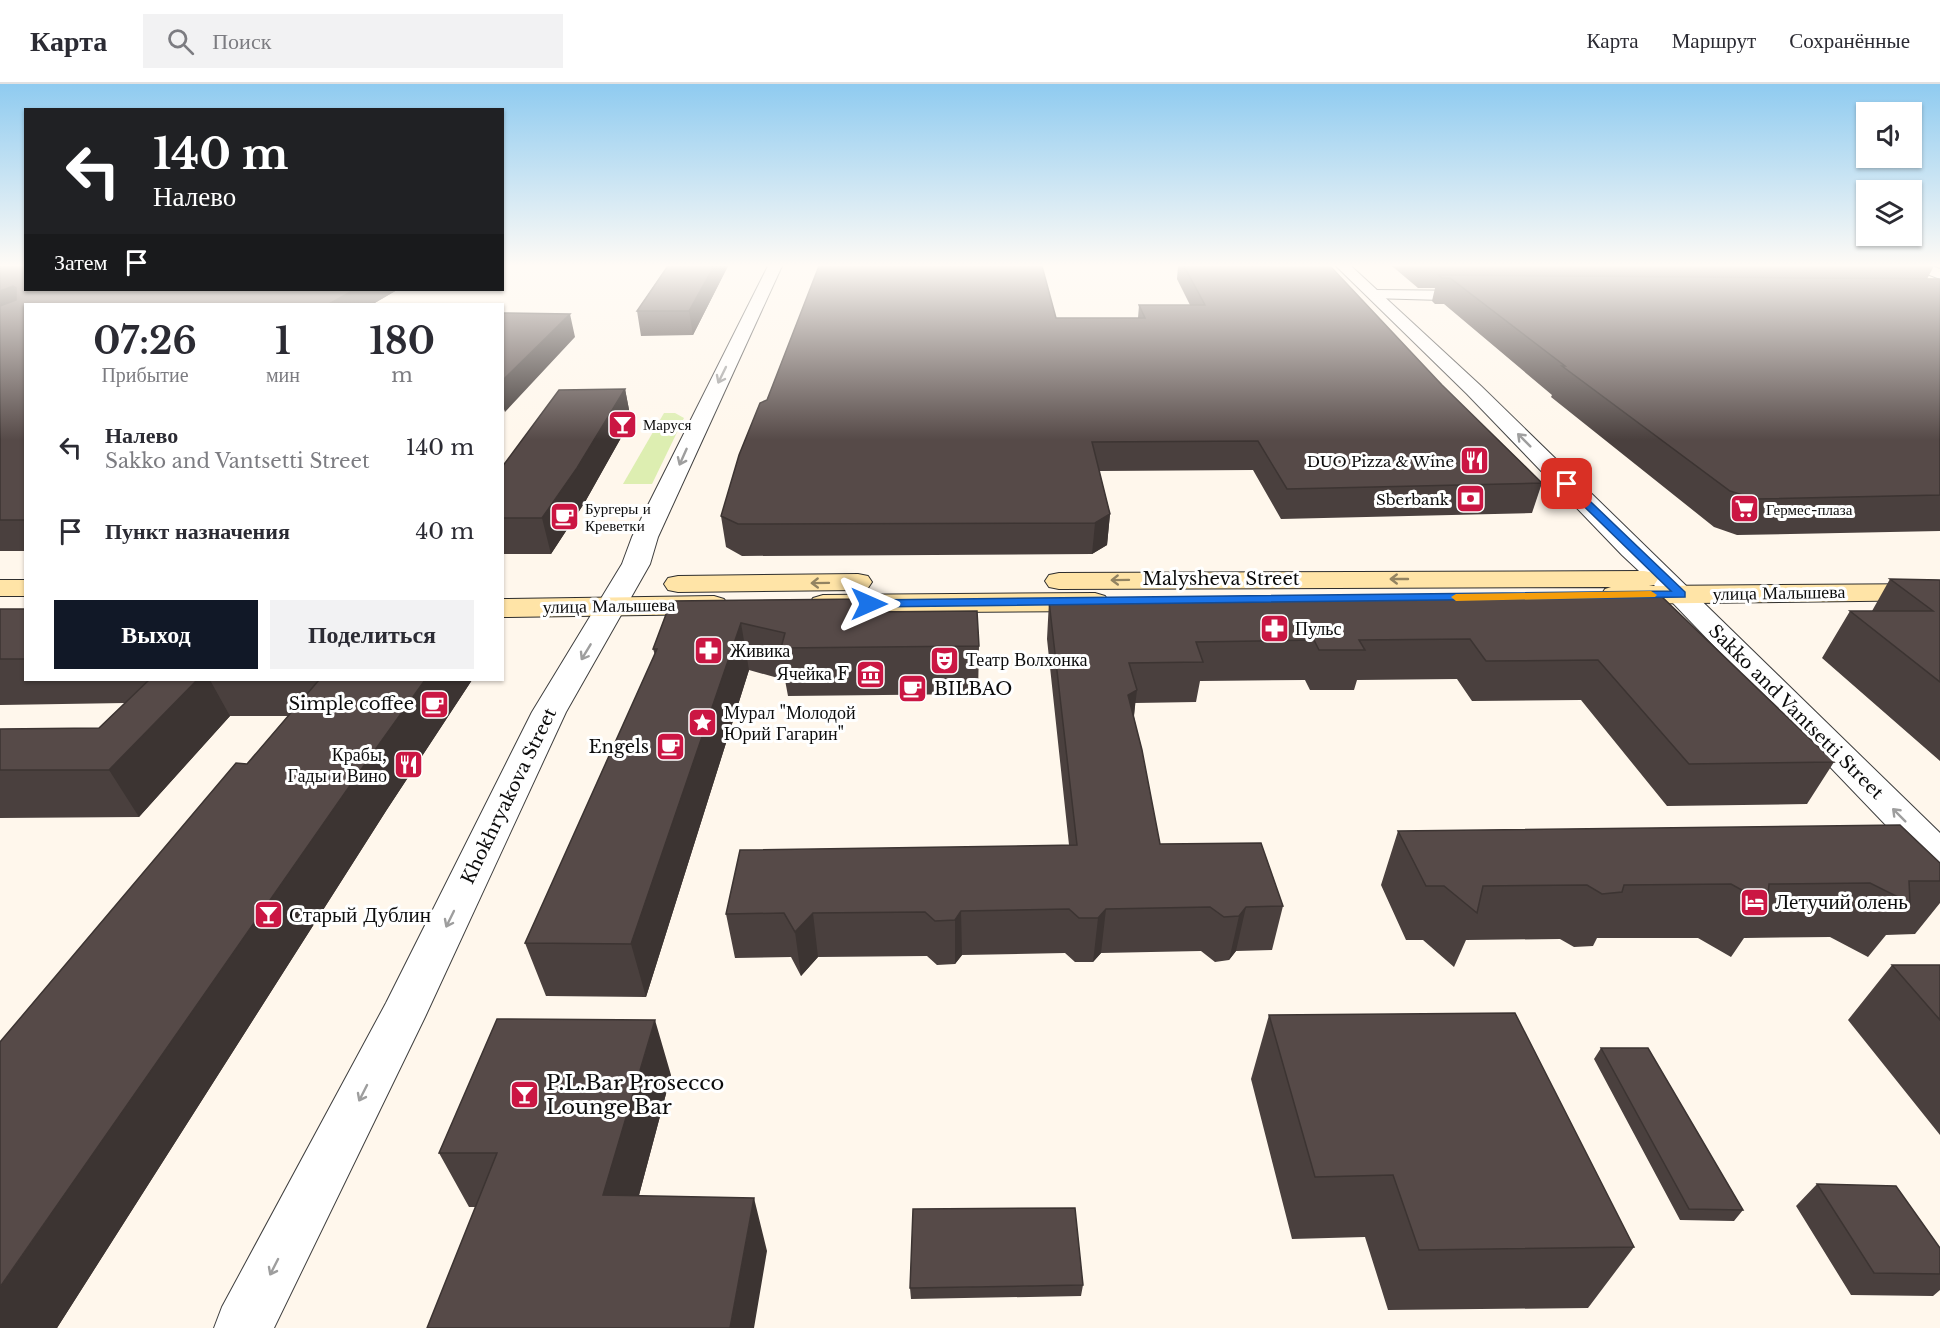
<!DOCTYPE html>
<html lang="ru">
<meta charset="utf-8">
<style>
:root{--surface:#fff;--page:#f2f2f3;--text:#2b2b33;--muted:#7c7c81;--line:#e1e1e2;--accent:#111827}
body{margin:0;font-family:"Libre Baskerville",serif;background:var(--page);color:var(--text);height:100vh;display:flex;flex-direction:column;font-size:22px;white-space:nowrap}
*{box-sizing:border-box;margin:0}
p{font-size:20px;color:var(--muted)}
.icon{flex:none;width:33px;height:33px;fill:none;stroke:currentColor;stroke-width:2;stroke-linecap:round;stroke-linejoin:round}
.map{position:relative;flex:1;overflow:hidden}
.panel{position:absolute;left:24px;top:219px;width:480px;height:378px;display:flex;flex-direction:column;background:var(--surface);border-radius:0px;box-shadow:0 2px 4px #0004}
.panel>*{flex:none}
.top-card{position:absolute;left:24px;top:24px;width:480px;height:183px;border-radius:0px;box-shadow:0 2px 4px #0004;background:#202124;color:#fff;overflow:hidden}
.controls{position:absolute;left:1856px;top:18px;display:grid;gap:12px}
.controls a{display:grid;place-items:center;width:66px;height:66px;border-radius:0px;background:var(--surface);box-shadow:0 2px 4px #0004;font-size:30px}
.pin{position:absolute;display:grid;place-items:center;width:51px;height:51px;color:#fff;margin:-26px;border-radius:12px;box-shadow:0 3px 9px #0006}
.me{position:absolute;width:66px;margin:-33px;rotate:90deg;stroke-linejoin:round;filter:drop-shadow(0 0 4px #0008)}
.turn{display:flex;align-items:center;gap:21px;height:126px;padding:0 30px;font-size:27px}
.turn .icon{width:78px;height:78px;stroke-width:2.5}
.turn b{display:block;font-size:42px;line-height:51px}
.then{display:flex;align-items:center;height:57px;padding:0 30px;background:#0003;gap:12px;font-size:22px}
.eta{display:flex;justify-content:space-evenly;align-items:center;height:102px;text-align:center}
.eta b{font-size:36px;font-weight:800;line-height:42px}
.button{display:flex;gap:12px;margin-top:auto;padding:12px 30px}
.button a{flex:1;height:69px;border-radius:0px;background:var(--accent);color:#fff;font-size:24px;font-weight:800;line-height:69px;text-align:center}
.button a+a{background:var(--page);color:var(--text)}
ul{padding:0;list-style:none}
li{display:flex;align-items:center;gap:18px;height:84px;padding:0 30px}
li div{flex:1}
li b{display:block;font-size:22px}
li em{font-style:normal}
header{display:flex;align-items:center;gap:36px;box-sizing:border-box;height:84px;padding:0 30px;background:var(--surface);border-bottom:2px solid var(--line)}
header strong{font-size:28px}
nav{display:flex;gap:33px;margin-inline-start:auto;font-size:21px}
.search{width:420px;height:54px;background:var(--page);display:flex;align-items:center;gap:15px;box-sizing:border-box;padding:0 21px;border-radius:0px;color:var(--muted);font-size:22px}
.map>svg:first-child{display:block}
.green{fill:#ddeeb1}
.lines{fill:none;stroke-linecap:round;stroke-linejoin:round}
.minor-casing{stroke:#3f3f3f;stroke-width:2}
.tertiary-casing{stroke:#3f3f3f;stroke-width:2}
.secondary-casing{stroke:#2e2e2e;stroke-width:2}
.minor{fill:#fff;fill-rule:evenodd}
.tertiary{fill:#fff;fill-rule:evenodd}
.secondary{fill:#ffe4a7;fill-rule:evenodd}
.wall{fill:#4a403e}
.shaded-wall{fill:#3c3432}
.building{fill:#564a48;stroke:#3c3432;stroke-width:1.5}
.oneway{stroke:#9e9e9e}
.oneway2{stroke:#928361}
.route{fill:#1a73e8;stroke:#114b97;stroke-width:1.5}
.slow{fill:#f59e0b}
.labels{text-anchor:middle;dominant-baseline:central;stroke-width:6;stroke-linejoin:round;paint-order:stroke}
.far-poi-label{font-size:15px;fill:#0c0c0c;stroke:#fff;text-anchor:start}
.street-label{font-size:18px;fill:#0c0c0c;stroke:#fff}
.poi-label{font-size:18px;fill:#0c0c0c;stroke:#fff;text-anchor:start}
.near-poi-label{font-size:21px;fill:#0c0c0c;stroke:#fff;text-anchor:start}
</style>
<header>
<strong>Карта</strong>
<div class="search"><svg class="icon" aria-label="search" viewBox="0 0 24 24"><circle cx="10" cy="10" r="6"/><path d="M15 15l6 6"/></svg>Поиск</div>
<nav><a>Карта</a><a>Маршрут</a><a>Сохранённые</a></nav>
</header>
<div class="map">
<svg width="1940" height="1244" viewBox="0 0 1940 1244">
<rect width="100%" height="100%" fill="#fff7ec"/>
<path class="green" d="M 664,329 L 675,329 L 684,334 L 652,400 L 623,400 Z"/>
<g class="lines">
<defs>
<path id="minor" d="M 1376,206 L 1479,207 L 1487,212 L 1479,217 L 1370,214 L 1368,211 Z"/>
<path id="tertiary" d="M 768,182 L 782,182 L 658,453 L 650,480 L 566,628 L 425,933 L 274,1244 L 214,1244 L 222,1223 L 386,919 L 532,628 L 622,480 L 632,453 Z
M 1336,182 L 1351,182 L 1481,302 L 1940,749 L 1940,787 L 1926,783 L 1671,517 L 1622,471 L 1467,310 Z
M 1912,182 L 1932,182 L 1940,185 L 1940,195 L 1914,185 Z"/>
<path id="secondary" d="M 1644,487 L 1654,489 L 1658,495 L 1654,501 L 1649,502 L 1940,500 L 1940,516 L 1615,520 L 1605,517 L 1601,511 L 1605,505 L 1611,503 L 1059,505 L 1049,503 L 1045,497 L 1049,491 L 1059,489 Z
M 858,490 L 868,492 L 872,498 L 868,504 L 858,506 L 678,508 L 668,506 L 664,500 L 668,494 L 678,492 Z
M 0,496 L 26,496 L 26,512 L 0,512 Z
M 1095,509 L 1105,512 L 1109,518 L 1105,524 L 1095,527 L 823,529 L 813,526 L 809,520 L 813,514 L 823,511 Z
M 714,512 L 724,515 L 728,521 L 724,527 L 714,530 L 502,533 L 502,515 Z"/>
</defs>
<use href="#minor" class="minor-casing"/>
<use href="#tertiary" class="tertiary-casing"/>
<use href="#secondary" class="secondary-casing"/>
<use href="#minor" class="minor"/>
<use href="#tertiary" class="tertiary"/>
<use href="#secondary" class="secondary"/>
</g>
<path class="wall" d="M 0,182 L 26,206 L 397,206 L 373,220 L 26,220 L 26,467 L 0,467 Z
M 667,182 L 728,182 L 693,251 L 641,252 L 637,227 Z
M 1178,182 L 1273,182 L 1442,301 L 1542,399 L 1532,429 L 1281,435 L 1253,386 L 1099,387 L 1110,430 L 1107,461 L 1092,470 L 742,472 L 726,463 L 721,432 L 767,316 L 1056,234 L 1138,234 L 1139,221 L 1190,221 L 1177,195 Z
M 1392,182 L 1934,182 L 1927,195 L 1940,195 L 1940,447 L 1737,451 L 1714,443 L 1551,313 L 1552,311 L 1444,220 L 1435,220 L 1432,217 L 1435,204 L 1418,204 Z
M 625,305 L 631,336 L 585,418 L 551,470 L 502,470 L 502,383 Z
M 1890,495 L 1940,496 L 1940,677 L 1822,574 L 1850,527 L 1872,527 Z
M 1659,510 L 1834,678 L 1807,720 L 1667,722 L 1581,616 L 1472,617 L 1457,595 L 1357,596 L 1354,606 L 1310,606 L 1305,596 L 1200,597 L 1196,618 L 1135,619 L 1134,633 L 1160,760 L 1283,822 L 1272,866 L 1236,867 L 1229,876 L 1215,878 L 1201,867 L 1101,869 L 1093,878 L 1075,878 L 1065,869 L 962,871 L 955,880 L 937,881 L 927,872 L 818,873 L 801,892 L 791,873 L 735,874 L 726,830 L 1069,761 L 1047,555 L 1049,517 Z
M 867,515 L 868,528 L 979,562 L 978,610 L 788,612 L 785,596 L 749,586 L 646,913 L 546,912 L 525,859 L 655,571 L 653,565 L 671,517 Z
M 0,525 L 26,525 L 26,596 L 472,596 L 386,727 L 57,1244 L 0,1244 L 247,680 L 288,632 L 230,632 L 139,733 L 0,734 L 0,645 L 99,644 L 125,619 L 0,621 Z
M 1398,747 L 1940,779 L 1940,819 L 1915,850 L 1886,851 L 1868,873 L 1830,853 L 1744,854 L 1731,873 L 1698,854 L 1597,854 L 1593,862 L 1574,863 L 1560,855 L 1466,856 L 1454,883 L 1423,856 L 1406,856 L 1381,801 Z
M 1892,881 L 1940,881 L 1940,1051 L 1848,936 Z
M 1269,931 L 1634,1163 L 1588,1224 L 1388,1226 L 1365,1153 L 1292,1155 L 1251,995 Z
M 1601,964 L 1743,1126 L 1734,1137 L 1680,1136 L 1594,975 Z
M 671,991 L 639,1111 L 767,1167 L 476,1123 L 469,1123 L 439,1069 Z
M 1817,1100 L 1940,1164 L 1940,1206 L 1933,1212 L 1851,1211 L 1796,1122 Z
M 1083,1201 L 1081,1212 L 911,1215 L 910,1204 Z"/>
<path class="shaded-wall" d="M 714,182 L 728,182 L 693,251 L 689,227 Z
M 13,202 L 25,225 L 0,235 L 0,207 Z
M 354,206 L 397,206 L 373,220 L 329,220 Z
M 570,230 L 575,253 L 505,328 L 502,320 L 502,297 Z
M 625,305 L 631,336 L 585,418 L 551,470 L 542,434 Z
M 1110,430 L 1107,461 L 1092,470 L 1095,439 Z
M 741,539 L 749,586 L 646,913 L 631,860 Z
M 197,596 L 210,596 L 230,632 L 139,733 L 109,686 Z
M 425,596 L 472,596 L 386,727 L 57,1244 L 0,1244 L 0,1203 L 365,680 Z
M 1137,606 L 1132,647 L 1128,611 Z
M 1246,823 L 1236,867 L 1229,876 L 1239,832 Z
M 1106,825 L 1101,869 L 1093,878 L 1098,834 Z
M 961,827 L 962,871 L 955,880 L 955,836 Z
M 813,829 L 818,873 L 801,892 L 795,848 Z
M 655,936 L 671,991 L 625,1164 L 603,1111 Z
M 754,1114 L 767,1167 L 754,1244 L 730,1244 Z"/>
<path class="building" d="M 0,182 L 26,182 L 26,206 L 354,206 L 329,220 L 26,220 L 26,436 L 0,436 L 0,222 L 16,216 L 16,204 L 13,202 L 0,207 Z
M 668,182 L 714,182 L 689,227 L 637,227 Z
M 819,182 L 1042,182 L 1056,234 L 1145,234 L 1139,221 L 1205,221 L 1184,182 L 1273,182 L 1274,183 L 1331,183 L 1442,301 L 1542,399 L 1287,405 L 1258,357 L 1092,358 L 1110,430 L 1095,439 L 738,440 L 721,432 L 739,371 L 760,319 L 767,316 Z
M 1439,191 L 1940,195 L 1940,411 L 1755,415 L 1730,407 L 1562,282 L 1565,282 L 1450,194 L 1442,194 Z
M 502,229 L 570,230 L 502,297 Z
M 625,305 L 577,384 L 542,434 L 502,434 L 502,383 L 559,306 Z
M 1890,495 L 1940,496 L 1940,598 L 1850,527 L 1933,527 Z
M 1659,510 L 1834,678 L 1689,680 L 1598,576 L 1486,577 L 1470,555 L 1359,556 L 1365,566 L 1319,566 L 1314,556 L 1196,558 L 1203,578 L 1129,579 L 1137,606 L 1128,611 L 1142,666 L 1160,760 L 1261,759 L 1283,822 L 1246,823 L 1239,832 L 1224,833 L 1210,823 L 1106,825 L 1098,834 L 1079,834 L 1069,825 L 961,827 L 955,836 L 935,837 L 925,828 L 813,829 L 795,848 L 784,829 L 726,830 L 740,766 L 1077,761 L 1049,517 Z
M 867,515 L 866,528 L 977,527 L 979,562 L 781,564 L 785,549 L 741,539 L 631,860 L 525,859 L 657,565 L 653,565 L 671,517 Z
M 0,525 L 26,525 L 26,575 L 0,575 Z
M 149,596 L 197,596 L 109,686 L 0,686 L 0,645 L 99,644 Z
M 319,596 L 425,596 L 365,680 L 0,1203 L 0,958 L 236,679 L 247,680 Z
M 1900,741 L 1940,779 L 1940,797 L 1909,797 L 1910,819 L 1870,799 L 1769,800 L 1767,820 L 1731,800 L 1624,801 L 1622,808 L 1602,810 L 1587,801 L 1483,802 L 1477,829 L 1444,802 L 1426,802 L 1398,747 Z
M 1892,881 L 1940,881 L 1940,936 Z
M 1515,929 L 1634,1163 L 1419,1166 L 1393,1091 L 1315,1093 L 1269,931 Z
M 497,935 L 655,936 L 603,1111 L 754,1114 L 730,1244 L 427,1244 L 497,1069 L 439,1069 Z
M 1601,964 L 1648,964 L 1743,1126 L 1689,1125 Z
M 1817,1100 L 1896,1102 L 1940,1164 L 1940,1190 L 1874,1189 Z
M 1075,1124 L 1083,1201 L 910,1204 L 913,1125 Z"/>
<defs><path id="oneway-shaft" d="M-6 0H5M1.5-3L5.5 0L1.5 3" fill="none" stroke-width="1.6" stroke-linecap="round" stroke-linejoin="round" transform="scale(1.5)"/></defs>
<g class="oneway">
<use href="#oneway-shaft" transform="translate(722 291) rotate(116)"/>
<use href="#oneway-shaft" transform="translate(1524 356) rotate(-135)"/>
<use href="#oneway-shaft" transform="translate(683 373) rotate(114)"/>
<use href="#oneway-shaft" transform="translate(586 568) rotate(121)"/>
<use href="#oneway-shaft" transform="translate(1899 731) rotate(-135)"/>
<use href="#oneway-shaft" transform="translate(450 835) rotate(116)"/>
<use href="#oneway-shaft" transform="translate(363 1009) rotate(117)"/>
<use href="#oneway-shaft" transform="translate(274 1183) rotate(117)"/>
</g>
<g class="oneway2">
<use href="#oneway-shaft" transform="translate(1399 495) rotate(-180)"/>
<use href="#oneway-shaft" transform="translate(1120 496) rotate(179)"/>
<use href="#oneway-shaft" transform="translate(820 499) rotate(179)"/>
</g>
<linearGradient id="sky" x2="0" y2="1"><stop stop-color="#8fcbf0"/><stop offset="0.51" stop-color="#fffbf6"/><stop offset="1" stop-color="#fffbf6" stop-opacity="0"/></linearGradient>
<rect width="1940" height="356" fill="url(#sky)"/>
<path class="route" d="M 1563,398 L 1570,398 L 1685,508 L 1685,513 L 869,523 L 863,520 L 869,516 L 1671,507 L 1563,402 Z"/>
<path class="slow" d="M 1651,507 L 1657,511 L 1655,513 L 1456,517 L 1451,513 L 1456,510 Z"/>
<defs>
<symbol id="bar-square" viewBox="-11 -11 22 22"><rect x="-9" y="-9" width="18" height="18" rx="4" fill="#cb1643" stroke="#fff"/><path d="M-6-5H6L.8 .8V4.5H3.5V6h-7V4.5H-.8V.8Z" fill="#fff"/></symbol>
<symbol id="restaurant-square" viewBox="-11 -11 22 22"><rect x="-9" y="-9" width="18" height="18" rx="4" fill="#cb1643" stroke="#fff"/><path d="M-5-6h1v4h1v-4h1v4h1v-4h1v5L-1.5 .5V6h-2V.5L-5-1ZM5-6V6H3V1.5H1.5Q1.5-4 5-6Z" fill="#fff"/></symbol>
<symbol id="bank-square" viewBox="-11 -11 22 22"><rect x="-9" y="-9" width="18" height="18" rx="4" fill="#cb1643" stroke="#fff"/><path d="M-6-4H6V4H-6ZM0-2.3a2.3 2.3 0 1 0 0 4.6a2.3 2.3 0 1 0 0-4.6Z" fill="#fff"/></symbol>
<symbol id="supermarket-square" viewBox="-11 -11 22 22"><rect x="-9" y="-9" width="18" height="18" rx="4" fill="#cb1643" stroke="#fff"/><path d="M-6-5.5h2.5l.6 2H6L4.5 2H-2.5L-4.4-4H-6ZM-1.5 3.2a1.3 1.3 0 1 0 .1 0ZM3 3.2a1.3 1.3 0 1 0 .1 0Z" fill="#fff"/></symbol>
<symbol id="cafe-square" viewBox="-11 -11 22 22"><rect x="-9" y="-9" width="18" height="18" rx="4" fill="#cb1643" stroke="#fff"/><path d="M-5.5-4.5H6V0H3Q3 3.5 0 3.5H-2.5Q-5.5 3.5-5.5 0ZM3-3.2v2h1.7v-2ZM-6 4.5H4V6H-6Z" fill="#fff"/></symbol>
<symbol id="pharmacy-square" viewBox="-11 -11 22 22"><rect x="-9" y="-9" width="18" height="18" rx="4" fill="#cb1643" stroke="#fff"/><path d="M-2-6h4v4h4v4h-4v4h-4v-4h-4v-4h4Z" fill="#fff"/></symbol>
<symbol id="theatre-square" viewBox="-11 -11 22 22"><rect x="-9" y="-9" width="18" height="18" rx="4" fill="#cb1643" stroke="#fff"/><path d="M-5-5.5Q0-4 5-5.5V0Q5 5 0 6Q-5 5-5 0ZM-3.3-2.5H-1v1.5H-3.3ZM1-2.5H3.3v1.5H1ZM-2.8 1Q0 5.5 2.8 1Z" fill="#fff"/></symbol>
<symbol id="museum-square" viewBox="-11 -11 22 22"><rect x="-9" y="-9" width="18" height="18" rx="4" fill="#cb1643" stroke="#fff"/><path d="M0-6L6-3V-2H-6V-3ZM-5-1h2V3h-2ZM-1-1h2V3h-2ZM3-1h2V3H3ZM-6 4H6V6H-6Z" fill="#fff"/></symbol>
<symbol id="sight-square" viewBox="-11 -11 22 22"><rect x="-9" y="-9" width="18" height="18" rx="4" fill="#cb1643" stroke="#fff"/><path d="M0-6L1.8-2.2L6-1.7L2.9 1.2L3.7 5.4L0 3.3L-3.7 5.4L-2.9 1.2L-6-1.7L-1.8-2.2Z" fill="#fff"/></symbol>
<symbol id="hotel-square" viewBox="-11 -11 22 22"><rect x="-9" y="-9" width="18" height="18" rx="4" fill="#cb1643" stroke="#fff"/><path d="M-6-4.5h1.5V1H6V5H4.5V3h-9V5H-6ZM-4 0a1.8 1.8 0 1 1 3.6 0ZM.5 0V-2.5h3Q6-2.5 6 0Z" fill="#fff"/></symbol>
</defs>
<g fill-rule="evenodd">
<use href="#bar-square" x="606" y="324" width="33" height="33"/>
<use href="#restaurant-square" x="1458" y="360" width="33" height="33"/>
<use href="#bank-square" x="1454" y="398" width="33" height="33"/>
<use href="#supermarket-square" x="1728" y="408" width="33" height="33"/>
<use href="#cafe-square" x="548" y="416" width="33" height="33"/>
<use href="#pharmacy-square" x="1258" y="528" width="33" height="33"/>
<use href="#pharmacy-square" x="692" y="550" width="33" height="33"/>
<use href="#theatre-square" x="928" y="560" width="33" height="33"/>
<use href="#museum-square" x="854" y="574" width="33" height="33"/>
<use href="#cafe-square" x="896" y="588" width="33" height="33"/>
<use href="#cafe-square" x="418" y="604" width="33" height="33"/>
<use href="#sight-square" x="686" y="622" width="33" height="33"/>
<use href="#cafe-square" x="654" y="646" width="33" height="33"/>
<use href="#restaurant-square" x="392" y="664" width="33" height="33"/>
<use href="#hotel-square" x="1738" y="802" width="33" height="33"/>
<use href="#bar-square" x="252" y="814" width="33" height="33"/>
<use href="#bar-square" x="508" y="994" width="33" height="33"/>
</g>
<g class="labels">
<g class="far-poi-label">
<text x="643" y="340">Маруся</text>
<text x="1454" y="377" text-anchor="end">DUO Pizza &amp; Wine</text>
<text x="1449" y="415" text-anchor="end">Sberbank</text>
<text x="585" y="424">Бургеры и<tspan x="585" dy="17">Креветки</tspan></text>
<text x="1766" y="425">Гермес-плаза</text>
</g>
<g class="street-label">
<text x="1221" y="495">Malysheva Street</text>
<text transform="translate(1779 509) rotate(-1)">улица Малышева</text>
<text transform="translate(609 522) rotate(-1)">улица Малышева</text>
<text transform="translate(1796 628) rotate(45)">Sakko and Vantsetti Street</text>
<text transform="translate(509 712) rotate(-64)">Khokhryakova Street</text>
</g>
<g class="poi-label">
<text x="1295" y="545">Пульс</text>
<text x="730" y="567">Живика</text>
<text x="966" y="576">Театр Волхонка</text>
<text x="849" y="590" text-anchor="end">Ячейка F</text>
<text x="934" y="605">BILBAO</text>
<text x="414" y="620" text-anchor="end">Simple coffee</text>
<text x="724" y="629">Мурал "Молодой<tspan x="724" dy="21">Юрий Гагарин"</tspan></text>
<text x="649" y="663" text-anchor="end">Engels</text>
<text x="387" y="671" text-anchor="end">Крабы,<tspan x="387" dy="21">Гады и Вино</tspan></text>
</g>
<g class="near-poi-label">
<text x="1775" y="818">Летучий олень</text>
<text x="289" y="831">Старый Дублин</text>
<text x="546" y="999">P.L.Bar Prosecco<tspan x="546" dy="24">Lounge Bar</tspan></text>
</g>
</g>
</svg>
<div class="controls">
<a><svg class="icon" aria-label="sound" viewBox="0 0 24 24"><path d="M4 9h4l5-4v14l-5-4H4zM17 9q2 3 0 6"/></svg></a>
<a><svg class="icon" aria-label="layers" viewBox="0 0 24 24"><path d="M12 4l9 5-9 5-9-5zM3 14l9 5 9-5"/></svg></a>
</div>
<div class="pin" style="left:1567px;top:400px;background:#d93025"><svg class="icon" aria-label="arrive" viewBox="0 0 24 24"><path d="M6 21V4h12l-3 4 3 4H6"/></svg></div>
<svg class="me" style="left:869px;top:520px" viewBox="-20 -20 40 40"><path d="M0-17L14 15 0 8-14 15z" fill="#1a73e8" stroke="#fff" stroke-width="4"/></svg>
<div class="top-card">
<div class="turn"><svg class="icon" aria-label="left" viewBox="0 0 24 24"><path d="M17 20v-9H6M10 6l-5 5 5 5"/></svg><div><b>140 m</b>Налево</div></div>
<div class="then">Затем<svg class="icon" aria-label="arrive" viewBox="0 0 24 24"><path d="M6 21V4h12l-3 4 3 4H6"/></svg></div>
</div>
<section class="panel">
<div class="eta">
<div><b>07:26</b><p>Прибытие</p></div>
<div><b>1</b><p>мин</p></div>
<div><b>180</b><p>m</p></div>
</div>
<ul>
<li><svg class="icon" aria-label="left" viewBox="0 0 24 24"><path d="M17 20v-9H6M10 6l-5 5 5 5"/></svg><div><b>Налево</b><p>Sakko and Vantsetti Street</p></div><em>140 m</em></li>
<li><svg class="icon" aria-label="arrive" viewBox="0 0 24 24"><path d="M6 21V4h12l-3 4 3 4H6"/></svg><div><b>Пункт назначения</b></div><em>40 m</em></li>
</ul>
<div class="button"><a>Выход</a><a>Поделиться</a></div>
</section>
</div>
